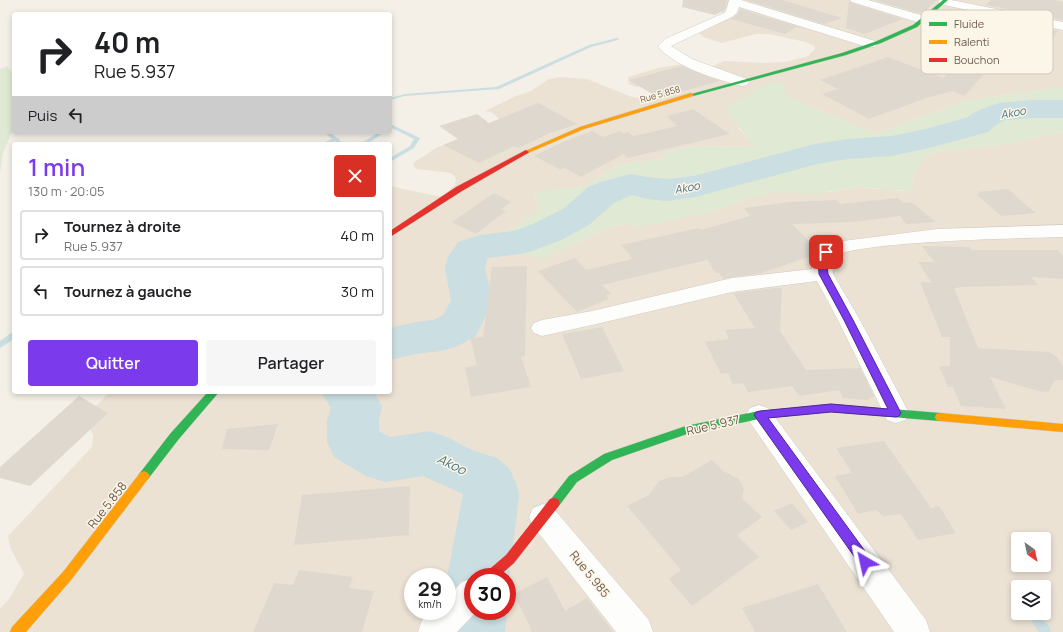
<!DOCTYPE html>
<html lang="fr">
<meta charset="utf-8">
<style>
:root{--surface:#fff;--page:#f6f6f6;--text:#202124;--muted:#757577;--line:#e0e0e0;--accent:#7c3aed}
body{margin:0;font-family:Manrope,sans-serif;background:var(--page);color:var(--text);height:100vh;display:flex;flex-direction:column;font-size:15px;white-space:nowrap}
*{box-sizing:border-box;margin:0}
p{font-size:13px;color:var(--muted)}
.icon{flex:none;width:22px;height:22px;fill:none;stroke:currentColor;stroke-width:2;stroke-linecap:round;stroke-linejoin:round}
.map{position:relative;flex:1;overflow:hidden}
.details{position:absolute;left:12px;top:142px;width:380px;height:252px;display:flex;flex-direction:column;background:var(--surface);border-radius:4px;box-shadow:0 2px 6px #0003}
.details>*{flex:none}
.top-card{position:absolute;left:12px;top:12px;width:380px;height:122px;border-radius:4px;box-shadow:0 2px 6px #0003;background:#fff;color:var(--text);overflow:hidden}
.needle{width:26px;rotate:147deg}
.fabs{position:absolute;left:1011px;top:532px;display:grid;gap:8px}
.fabs a{display:grid;place-items:center;width:40px;height:40px;border-radius:4px;background:var(--surface);box-shadow:0 2px 6px #0003;font-size:20px}
.speed{position:absolute;left:404px;top:568px;display:flex;gap:8px;font-size:20px;font-weight:700;text-align:center}
.speed>*{display:grid;place-content:center;width:52px;height:52px;border-radius:50%;background:var(--surface);box-shadow:0 2px 6px #0003;line-height:1}
.speed small{font-size:10px;font-weight:400}
.speed .limit{border:6px solid #d22;background:#fff;color:#111}
.pin{position:absolute;display:grid;place-items:center;width:34px;height:34px;color:#fff;margin:-17px;border-radius:8px;box-shadow:0 2px 6px #0006}
.me{position:absolute;width:44px;margin:-22px;rotate:324deg;stroke-linejoin:round;filter:drop-shadow(0 0 3px #0008)}
.turn{display:flex;align-items:center;gap:14px;height:84px;padding:0 16px;font-size:18px}
.turn .icon{width:52px;height:52px;stroke-width:2.5}
.turn b{display:block;font-size:28px;line-height:34px}
.then{display:flex;align-items:center;height:38px;padding:0 16px;background:#0003;gap:8px;font-size:15px}
.round{display:grid;place-items:center;flex:none;width:42px;height:42px;border-radius:4px;background:var(--page)}
.headline{display:flex;align-items:center;justify-content:space-between;height:68px;padding:0 16px}
h1{font-size:24px;font-weight:600;line-height:30px;color:var(--accent)}
.button{display:flex;gap:8px;margin-top:auto;padding:8px 16px}
.button a{flex:1;height:46px;border-radius:4px;background:var(--accent);color:#fff;font-size:16px;font-weight:600;line-height:46px;text-align:center}
.button a+a{background:var(--page);color:var(--text)}
ul{padding:0;list-style:none}
li{display:flex;align-items:center;gap:12px;height:50px;margin:0 8px 6px;padding:0 8px;border:2px solid var(--line);border-radius:4px}
li div{flex:1}
li b{display:block;font-size:15px}
li em{font-style:normal}
.map>svg:first-child{display:block}
.residential{fill:#ebe2d4;fill-rule:evenodd}
.green{fill:#dfe9d3}
.lines{fill:none;stroke-linecap:round;stroke-linejoin:round}
.stream{fill:#cbdee1;fill-rule:evenodd}
.river{fill:#cbdee1;fill-rule:evenodd}
.building{fill:#ded8cf}
.street-casing{stroke:#d1ccc5;stroke-width:1}
.fast-casing{stroke:#d2ccc4;stroke-width:1}
.slow-casing{stroke:#d2ccc4;stroke-width:1}
.jam-casing{stroke:#d2ccc4;stroke-width:1}
.street{fill:#fdfdfb;fill-rule:evenodd}
.fast{fill:#30b455;fill-rule:evenodd}
.slow{fill:#ff9f0a;fill-rule:evenodd}
.jam{fill:#e5322d;fill-rule:evenodd}
.route{fill:#7c3aed;stroke:#51269a}
.labels{text-anchor:middle;dominant-baseline:central;stroke-width:3;stroke-linejoin:round;paint-order:stroke}
.far-street-label{font-size:9px;fill:#6d5b4c;stroke:#fcf6e8}
.water-label{font-size:11px;font-style:italic;fill:#4c7584;stroke:#fcf6e8}
.near-street-label{font-size:12px;fill:#6d5b4c;stroke:#fcf6e8}
.near-water-label{font-size:13px;font-style:italic;fill:#4c7584;stroke:#fcf6e8}
.key{fill:#fcf6e8;stroke:#d1c8b9;stroke-width:1}
.key-label{font-size:11px;fill:#6d5b4c}
</style>
<div class="map">
<svg width="1063" height="632" viewBox="0 0 1063 632">
<rect width="100%" height="100%" fill="#f4f0e7"/>
<path class="residential" d="M 694,0 L 1063,0 L 1063,87 L 964,101 L 876,134 L 807,105 L 738,128 L 756,147 L 693,146 L 667,152 L 661,159 L 618,165 L 584,187 L 534,192 L 539,210 L 545,258 L 609,227 L 626,224 L 637,226 L 711,212 L 751,197 L 774,192 L 830,192 L 859,187 L 876,189 L 883,188 L 900,191 L 912,190 L 913,175 L 927,154 L 1018,142 L 1063,132 L 1063,632 L 0,632 L 0,609 L 9,599 L 24,574 L 10,547 L 8,536 L 92,447 L 93,435 L 86,420 L 88,415 L 109,392 L 390,392 L 390,186 L 436,196 L 443,196 L 455,185 L 456,178 L 451,173 L 417,169 L 414,167 L 413,163 L 436,148 L 496,124 L 500,120 L 493,113 L 485,111 L 516,96 L 531,91 L 549,79 L 560,77 L 587,79 L 632,97 L 653,100 L 692,88 L 651,85 L 636,87 L 629,84 L 628,77 L 658,68 L 682,64 L 708,68 L 724,61 L 764,63 L 786,62 L 808,56 L 815,49 L 814,46 L 806,42 L 768,34 L 756,34 L 722,43 L 703,37 L 699,33 L 704,31 L 706,26 L 725,17 L 723,13 ZM 1018,539 L 1044,539 L 1044,565 L 1018,565 ZM 413,577 L 447,577 L 447,611 L 413,611 ZM 473,577 L 507,577 L 507,611 L 473,611 ZM 1018,587 L 1044,587 L 1044,613 L 1018,613 Z"/>
<path class="green" d="M 7,66 L 14,75 L 14,128 L 3,153 L 0,173 L 0,69 Z
M 770,82 L 783,83 L 786,94 L 807,105 L 876,134 L 964,101 L 1063,87 L 1063,132 L 1018,142 L 927,154 L 913,175 L 912,190 L 908,191 L 859,187 L 814,194 L 774,192 L 751,197 L 711,212 L 694,216 L 648,225 L 637,226 L 626,224 L 609,227 L 545,258 L 486,248 L 539,210 L 534,191 L 584,187 L 618,165 L 661,159 L 667,152 L 694,146 L 755,147 L 724,109 Z"/>
<g class="lines">
<path class="stream" d="M 617,38 L 619,39 L 618,40 L 591,47 L 499,89 L 405,96 L 390,100 L 390,98 L 405,94 L 496,87 L 589,45 Z
M 390,124 L 420,138 L 414,148 L 390,162 L 390,158 L 410,146 L 414,139 L 390,127 Z
M 324,132 L 330,132 L 337,138 L 339,138 L 339,140 L 344,144 L 338,144 L 335,141 L 328,144 L 320,144 L 332,139 Z
M 379,132 L 385,132 L 367,144 L 360,144 Z
M 11,333 L 14,333 L 14,339 L 0,348 L 0,341 Z
M 1026,613 L 1037,613 L 1050,628 L 1051,632 L 1039,632 Z"/>
<path class="river" d="M 1032,100 L 1063,100 L 1063,118 L 1032,118 L 1006,120 L 997,124 L 988,132 L 929,148 L 892,156 L 848,159 L 817,164 L 695,197 L 667,201 L 647,199 L 632,195 L 614,203 L 589,225 L 561,240 L 535,250 L 521,254 L 488,258 L 485,268 L 493,301 L 476,336 L 458,346 L 442,351 L 415,354 L 390,360 L 390,328 L 415,322 L 433,320 L 443,315 L 451,301 L 445,268 L 448,257 L 458,242 L 480,235 L 514,231 L 533,224 L 563,209 L 588,187 L 601,182 L 631,174 L 647,177 L 667,179 L 694,176 L 815,144 L 848,139 L 892,136 L 925,129 L 966,118 L 975,112 L 989,106 L 1000,103 Z
M 321,392 L 374,392 L 382,406 L 379,420 L 379,431 L 390,437 L 430,431 L 449,438 L 472,450 L 497,458 L 509,468 L 517,485 L 519,496 L 509,577 L 507,581 L 507,577 L 473,577 L 473,611 L 507,611 L 505,632 L 439,632 L 443,611 L 447,611 L 447,601 L 452,589 L 447,577 L 463,494 L 423,476 L 385,482 L 366,476 L 334,457 L 327,442 L 327,420 L 331,408 Z"/>
</g>
<path class="building" d="M 683,0 L 727,0 L 725,10 L 715,15 L 682,7 Z
M 746,0 L 782,0 L 842,18 L 824,24 Z
M 874,0 L 937,0 L 926,10 L 919,13 Z
M 991,0 L 1054,0 L 1063,2 L 1063,20 L 986,5 Z
M 849,1 L 852,3 L 902,19 L 865,34 L 846,28 Z
M 740,9 L 806,29 L 796,27 L 785,34 L 731,19 L 738,14 Z
M 979,14 L 1058,31 L 1049,43 L 1019,36 L 964,96 L 953,91 L 926,98 L 869,119 L 822,94 L 838,89 L 820,80 L 888,57 L 943,78 L 998,29 L 973,24 L 977,20 L 974,19 Z
M 681,66 L 720,81 L 659,98 L 629,80 Z
M 538,103 L 577,124 L 550,133 L 519,148 L 514,146 L 479,163 L 443,145 L 458,139 L 439,126 L 477,114 L 489,123 Z
M 693,109 L 730,134 L 628,158 L 623,154 L 581,177 L 564,168 L 561,170 L 534,156 L 563,142 L 592,131 L 603,137 L 620,131 L 624,134 L 627,132 L 634,136 L 677,126 L 667,116 Z
M 1008,189 L 1026,205 L 1036,213 L 1001,216 L 976,194 L 980,194 L 978,192 Z
M 494,193 L 511,202 L 501,210 L 506,211 L 476,234 L 452,222 Z
M 898,198 L 903,203 L 911,202 L 936,222 L 906,224 L 900,216 L 853,222 L 792,224 L 817,249 L 812,256 L 761,273 L 723,279 L 719,273 L 716,273 L 707,260 L 602,285 L 611,294 L 606,295 L 609,299 L 577,312 L 538,271 L 575,258 L 586,270 L 633,259 L 621,245 L 699,228 L 701,230 L 750,216 L 744,208 L 791,202 L 837,200 L 840,204 Z
M 922,246 L 969,247 L 972,250 L 1058,250 L 1063,256 L 1063,279 L 1031,277 L 1038,285 L 958,287 L 959,288 L 954,288 L 978,348 L 1049,352 L 1056,356 L 1063,366 L 1063,380 L 1055,380 L 1049,391 L 1042,392 L 990,377 L 1006,409 L 961,406 L 953,387 L 948,387 L 939,366 L 950,366 L 950,337 L 942,337 L 920,282 L 932,283 L 918,262 L 934,262 Z
M 527,266 L 525,356 L 521,357 L 531,387 L 471,397 L 465,368 L 477,365 L 470,338 L 483,337 L 492,267 Z
M 775,288 L 782,288 L 780,331 L 806,370 L 860,368 L 874,396 L 867,400 L 843,398 L 839,390 L 799,396 L 792,386 L 748,392 L 743,383 L 733,384 L 728,373 L 721,374 L 705,342 L 729,339 L 725,330 L 755,328 L 733,293 Z
M 602,327 L 624,371 L 581,379 L 562,334 Z
M 79,396 L 108,413 L 30,486 L 0,478 L 0,467 Z
M 278,424 L 269,450 L 222,449 L 227,429 Z
M 884,441 L 931,508 L 939,506 L 956,533 L 918,540 L 901,514 L 883,516 L 876,510 L 858,514 L 835,476 L 852,473 L 836,448 Z
M 712,460 L 723,471 L 739,479 L 744,489 L 742,498 L 762,517 L 737,535 L 759,557 L 692,606 L 669,579 L 681,570 L 627,506 L 649,495 L 659,481 L 671,477 L 682,477 Z
M 410,486 L 409,535 L 294,545 L 302,495 Z
M 792,503 L 808,522 L 791,530 L 774,511 Z
M 299,570 L 353,577 L 349,588 L 374,591 L 362,632 L 253,632 L 274,583 L 293,585 Z
M 547,577 L 565,611 L 587,598 L 613,632 L 530,632 L 532,631 L 514,594 Z
M 818,584 L 847,632 L 755,632 L 742,608 Z"/>
<g class="lines">
<defs>
<path id="street" d="M 729,0 L 741,0 L 875,41 L 877,44 L 875,47 L 867,47 L 739,7 L 737,13 L 732,17 L 671,46 L 692,59 L 747,79 L 749,82 L 747,85 L 742,86 C 718,80 672,66 658,46 L 665,39 L 724,13 L 726,11 Z
M 850,0 L 868,0 L 928,17 L 930,20 L 928,23 L 920,23 L 852,2 Z
M 940,0 L 951,0 L 1063,22 L 1063,30 L 944,5 L 940,4 L 938,2 Z
M 1063,225 L 1063,237 C 1030,238 847,241 832,258 L 833,274 L 860,320 L 909,413 L 905,420 L 896,423 L 887,420 L 838,320 L 817,281 L 732,292 L 592,325 L 542,336 L 534,333 L 531,328 L 534,323 L 542,320 L 592,311 L 732,278 L 812,269 C 812,251 818,246 835,242 L 937,229 Z
M 759,405 L 768,408 L 926,620 L 930,632 L 894,632 L 750,422 L 746,415 L 750,408 Z
M 543,504 L 553,508 L 649,620 L 653,632 L 616,632 L 533,526 L 529,517 L 533,508 Z
M 473,578 L 473,611 L 477,611 L 457,632 L 418,632 L 422,620 L 432,611 L 447,611 L 447,597 L 462,582 Z"/>
<path id="fast" d="M 943,0 L 948,0 L 917,27 L 881,43 L 846,55 L 693,96 L 688,95 L 842,53 L 877,41 L 913,25 Z
M 208,392 L 219,392 L 178,440 L 148,479 L 144,481 L 140,479 L 138,476 L 140,473 L 170,434 Z
M 831,404 L 940,413 L 944,414 L 945,417 L 944,420 L 940,421 L 831,412 L 759,419 L 687,434 L 612,460 L 577,482 L 558,507 L 554,508 L 550,507 L 548,503 L 569,476 L 604,454 L 686,426 L 759,411 Z"/>
<path id="slow" d="M 691,93 L 694,95 L 693,96 L 584,129 L 528,153 L 526,154 L 523,152 L 580,127 Z
M 940,413 L 1063,424 L 1063,432 L 940,421 L 936,420 L 935,417 L 936,414 Z
M 144,471 L 148,473 L 150,476 L 148,479 L 71,580 L 26,632 L 10,632 L 12,627 L 63,572 L 140,473 Z"/>
<path id="jam" d="M 526,150 L 529,152 L 528,153 L 462,191 L 390,237 L 390,231 L 456,187 Z
M 554,498 L 558,499 L 560,503 L 558,507 L 514,563 L 498,577 L 483,577 L 485,573 L 506,555 L 550,499 Z"/>
</defs>
<use href="#street" class="street-casing"/>
<use href="#fast" class="fast-casing"/>
<use href="#slow" class="slow-casing"/>
<use href="#jam" class="jam-casing"/>
<use href="#street" class="street"/>
<use href="#fast" class="fast"/>
<use href="#slow" class="slow"/>
<use href="#jam" class="jam"/>
</g>
<path class="route" d="M 823,250 L 826,250 L 830,252 L 826,258 L 828,274 L 853,320 L 901,413 L 899,416 L 896,417 L 831,412 L 768,418 L 870,558 L 872,562 L 870,566 L 865,568 L 861,566 L 754,415 L 756,412 L 760,411 L 831,404 L 888,409 L 844,320 L 819,274 L 818,258 Z"/>
<g class="labels">
<g class="far-street-label">
<text transform="translate(660 94) rotate(-16)">Rue 5.858</text>
</g>
<g class="water-label">
<text transform="translate(1013 112) rotate(-10)">Akoo</text>
<text transform="translate(687 187) rotate(-10)">Akoo</text>
</g>
<g class="near-street-label">
<text transform="translate(713 425) rotate(-13)">Rue 5.937</text>
<text transform="translate(107 505) rotate(-52)">Rue 5.858</text>
<text transform="translate(590 574) rotate(51)">Rue 5.985</text>
</g>
<g class="near-water-label">
<text transform="translate(452 464) rotate(26)">Akoo</text>
</g>
</g>
<rect x="921" y="10" width="132" height="64" rx="6" class="key"/>
<rect x="929" y="22" width="18" height="4" fill="#30b455"/>
<rect x="929" y="40" width="18" height="4" fill="#ff9f0a"/>
<rect x="929" y="58" width="18" height="4" fill="#e5322d"/>
<g class="key-label">
<text x="954" y="28">Fluide</text>
<text x="954" y="46">Ralenti</text>
<text x="954" y="64">Bouchon</text>
</g>
</svg>
<div class="fabs">
<a><svg class="needle" viewBox="-14 -14 28 28"><path d="M0-13l5 13h-10z" fill="#e53935"/><path d="M0 13l5-13h-10z" fill="#757577"/></svg></a>
<a><svg class="icon" aria-label="layers" viewBox="0 0 24 24"><path d="M12 4l9 5-9 5-9-5zM3 14l9 5 9-5"/></svg></a>
</div>
<div class="speed"><div>29<small>km/h</small></div><div class="limit">30</div></div>
<div class="pin" style="left:826px;top:252px;background:#d93025"><svg class="icon" aria-label="arrive" viewBox="0 0 24 24"><path d="M6 21V4h12l-3 4 3 4H6"/></svg></div>
<svg class="me" style="left:865px;top:562px" viewBox="-20 -20 40 40"><path d="M0-17L14 15 0 8-14 15z" fill="#7c3aed" stroke="#fff" stroke-width="4"/></svg>
<div class="top-card">
<div class="turn"><svg class="icon" aria-label="right" viewBox="0 0 24 24"><path d="M7 20v-9h11M14 6l5 5-5 5"/></svg><div><b>40 m</b>Rue 5.937</div></div>
<div class="then">Puis<svg class="icon" aria-label="left" viewBox="0 0 24 24"><path d="M17 20v-9H6M10 6l-5 5 5 5"/></svg></div>
</div>
<section class="details">
<div class="headline"><div><h1>1 min</h1><p>130 m · 20:05</p></div><a class="round" style="background:#d93025;color:#fff"><svg class="icon" aria-label="close" viewBox="0 0 24 24"><path d="M6 6l12 12M18 6L6 18"/></svg></a></div>
<ul>
<li><svg class="icon" aria-label="right" viewBox="0 0 24 24"><path d="M7 20v-9h11M14 6l5 5-5 5"/></svg><div><b>Tournez à droite</b><p>Rue 5.937</p></div><em>40 m</em></li>
<li><svg class="icon" aria-label="left" viewBox="0 0 24 24"><path d="M17 20v-9H6M10 6l-5 5 5 5"/></svg><div><b>Tournez à gauche</b></div><em>30 m</em></li>
</ul>
<div class="button"><a>Quitter</a><a>Partager</a></div>
</section>
</div>
